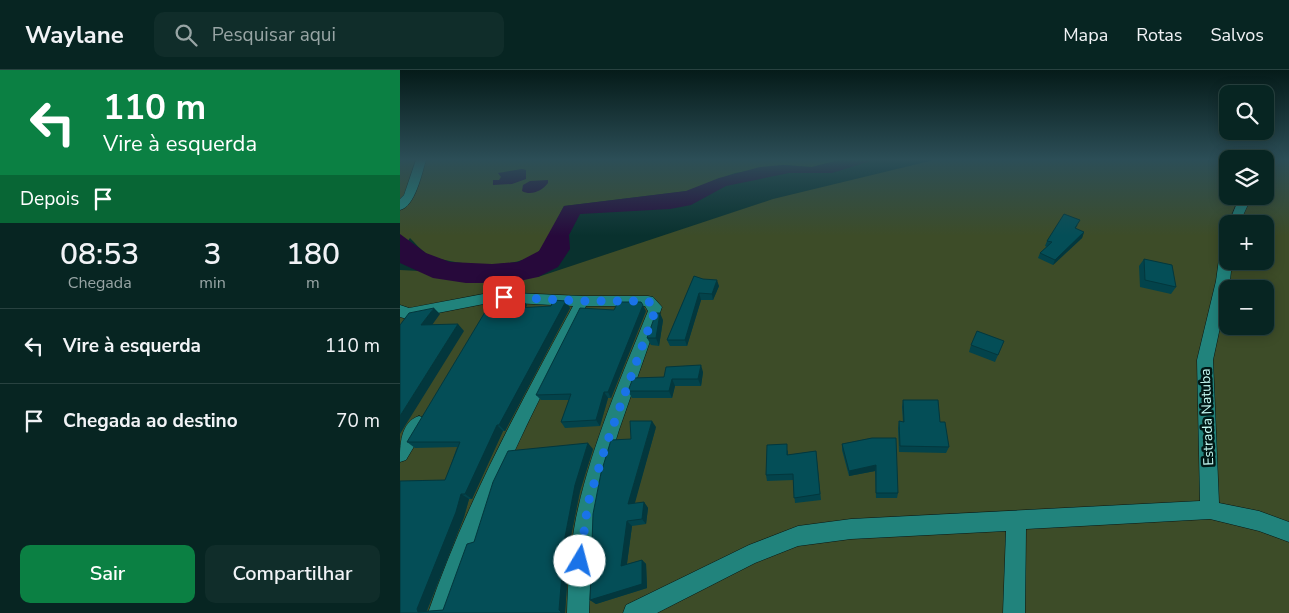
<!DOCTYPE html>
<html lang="pt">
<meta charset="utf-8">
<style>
:root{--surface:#072522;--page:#102d2a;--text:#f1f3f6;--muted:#98a5a5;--line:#284240;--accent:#0b8043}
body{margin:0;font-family:"Nunito Sans",sans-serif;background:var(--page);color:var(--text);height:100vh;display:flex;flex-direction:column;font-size:19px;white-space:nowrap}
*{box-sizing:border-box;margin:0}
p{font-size:16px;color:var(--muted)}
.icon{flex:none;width:28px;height:28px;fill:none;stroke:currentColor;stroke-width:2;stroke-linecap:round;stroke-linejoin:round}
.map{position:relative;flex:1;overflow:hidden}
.side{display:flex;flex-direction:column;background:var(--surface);width:400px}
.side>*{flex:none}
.banner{background:#0b8043;color:#fff;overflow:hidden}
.tools{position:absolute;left:819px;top:15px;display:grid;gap:10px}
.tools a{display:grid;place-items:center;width:55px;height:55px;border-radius:10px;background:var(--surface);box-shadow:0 2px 12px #0003,0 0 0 1px var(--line);font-size:25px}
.pin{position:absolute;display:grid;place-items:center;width:42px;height:42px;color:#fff;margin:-21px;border-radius:10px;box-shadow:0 2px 8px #0006}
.me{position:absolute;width:55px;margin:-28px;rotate:8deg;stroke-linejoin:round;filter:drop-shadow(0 0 4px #0008)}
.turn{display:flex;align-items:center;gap:18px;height:105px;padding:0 20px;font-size:22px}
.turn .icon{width:65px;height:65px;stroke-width:2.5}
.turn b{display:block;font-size:35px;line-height:42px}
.then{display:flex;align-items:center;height:48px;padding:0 20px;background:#0003;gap:10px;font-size:19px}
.eta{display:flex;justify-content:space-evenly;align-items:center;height:85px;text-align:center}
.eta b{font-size:30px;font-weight:600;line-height:35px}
.action{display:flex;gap:10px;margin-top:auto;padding:10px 20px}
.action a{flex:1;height:58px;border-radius:10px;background:var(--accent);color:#fff;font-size:20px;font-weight:600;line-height:58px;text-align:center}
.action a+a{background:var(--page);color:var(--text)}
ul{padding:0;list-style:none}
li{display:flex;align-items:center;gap:15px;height:75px;padding:0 20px;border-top:1px solid var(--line)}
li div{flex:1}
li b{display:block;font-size:19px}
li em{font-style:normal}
header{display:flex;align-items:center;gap:30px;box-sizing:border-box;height:70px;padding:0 25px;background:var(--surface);border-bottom:1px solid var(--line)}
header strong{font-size:24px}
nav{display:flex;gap:28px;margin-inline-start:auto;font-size:18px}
.search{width:350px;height:45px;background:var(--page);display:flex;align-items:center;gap:12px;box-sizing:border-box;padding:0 18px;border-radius:10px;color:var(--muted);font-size:19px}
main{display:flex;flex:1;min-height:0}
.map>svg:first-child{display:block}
.green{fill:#3d4c28;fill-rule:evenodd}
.water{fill:#27093b}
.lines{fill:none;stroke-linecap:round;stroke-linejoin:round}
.minor-casing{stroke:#071614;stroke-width:1}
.minor{fill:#21837c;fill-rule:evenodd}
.wall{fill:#03434b}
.shaded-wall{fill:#03373d}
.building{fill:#044e57;stroke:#03373d}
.route{stroke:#1a73e8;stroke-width:9;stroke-dasharray:0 16.2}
.labels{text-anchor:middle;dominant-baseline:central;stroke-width:5;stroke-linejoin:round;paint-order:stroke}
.street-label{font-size:14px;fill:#c8fdf7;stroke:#001715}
</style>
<header>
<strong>Waylane</strong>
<div class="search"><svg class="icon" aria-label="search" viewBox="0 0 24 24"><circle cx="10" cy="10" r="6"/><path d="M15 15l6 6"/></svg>Pesquisar aqui</div>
<nav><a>Mapa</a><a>Rotas</a><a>Salvos</a></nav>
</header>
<main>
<section class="side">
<div class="banner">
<div class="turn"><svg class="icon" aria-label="left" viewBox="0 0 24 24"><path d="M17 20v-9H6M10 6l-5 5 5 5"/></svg><div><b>110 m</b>Vire à esquerda</div></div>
<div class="then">Depois<svg class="icon" aria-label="arrive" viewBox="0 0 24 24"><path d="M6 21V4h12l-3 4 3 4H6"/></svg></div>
</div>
<div class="eta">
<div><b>08:53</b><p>Chegada</p></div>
<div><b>3</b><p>min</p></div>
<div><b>180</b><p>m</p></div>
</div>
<ul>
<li><svg class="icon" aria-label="left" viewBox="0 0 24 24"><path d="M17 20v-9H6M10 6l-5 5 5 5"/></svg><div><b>Vire à esquerda</b></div><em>110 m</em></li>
<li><svg class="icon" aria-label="arrive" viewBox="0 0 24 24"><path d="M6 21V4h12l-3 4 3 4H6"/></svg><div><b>Chegada ao destino</b></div><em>70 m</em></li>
</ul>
<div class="action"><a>Sair</a><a>Compartilhar</a></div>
</section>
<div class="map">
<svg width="889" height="543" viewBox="0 0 889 543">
<rect width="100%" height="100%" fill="#09312e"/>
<path class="green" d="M 0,90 L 439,90 L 412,97 L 383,95 L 335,103 L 287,121 L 164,136 C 158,147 147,172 139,181 C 120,201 50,196 27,184 C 21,180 15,173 10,168 L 0,182 Z
M 534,90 L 827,90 L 828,126 L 865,126 L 865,90 L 889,90 L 889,543 L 0,543 L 0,200 L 138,207 L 373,129 ZM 828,154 L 865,154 L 865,191 L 828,191 ZM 828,219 L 865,219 L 865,256 L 828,256 Z"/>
<path class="water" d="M 439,90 L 474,90 L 432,103 L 389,103 L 326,116 L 291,135 L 270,139 L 180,144 L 169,165 L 170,179 L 158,197 L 138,207 L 110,213 L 66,213 L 33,208 L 0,193 L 0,164 L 26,183 L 50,192 L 92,194 L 118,192 L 139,181 L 164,136 L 286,121 L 319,108 L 360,97 L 383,95 L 412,97 Z
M 122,99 L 126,100 L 126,109 L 112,114 L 93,115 L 93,110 L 99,110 L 101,107 L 98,103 Z
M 148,110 L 148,113 C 142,121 131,126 122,121 L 123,115 L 130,111 Z"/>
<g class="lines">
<defs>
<path id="minor" d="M 16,90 L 26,90 C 22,103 15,137 0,140 L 0,129 L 4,125 Z
M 865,90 L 875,90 L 869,100 L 865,101 Z
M 840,126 L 852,126 L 839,154 L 828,155 Z
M 828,163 L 828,191 L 832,191 L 830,211 L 813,290 L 819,433 L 859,441 L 889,452 L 889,472 L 859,461 L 810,449 L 626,459 L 625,543 L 603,543 L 606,461 L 451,469 L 398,476 L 355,493 L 257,543 L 223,543 L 226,535 L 349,475 L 398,456 L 451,449 L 800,431 L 797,290 L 816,211 L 822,167 Z
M 94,222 L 182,226 L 248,226 L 253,227 L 262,237 L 219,360 L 204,408 L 192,473 L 189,543 L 167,543 C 168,511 170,479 176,448 C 191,376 221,308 248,241 L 245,236 L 186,236 C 136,336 84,435 50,543 L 28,543 C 65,435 119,336 173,236 L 94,232 L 7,249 L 0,247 L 0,235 L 9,238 Z
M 19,346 L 25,348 L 28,353 L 6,390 L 0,392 C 0,376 0,352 19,346 Z"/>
</defs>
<use href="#minor" class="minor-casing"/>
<use href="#minor" class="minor"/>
</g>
<path class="wall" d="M 678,155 L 675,159 L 684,162 L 682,168 L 653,195 L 638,188 L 640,183 L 647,177 L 645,176 L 647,171 Z
M 744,189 L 776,217 L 771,224 L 740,217 L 739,196 Z
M 294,206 L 319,216 L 313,230 L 301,230 L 287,276 L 270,276 L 267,270 Z
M 127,235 L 126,237 L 170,238 L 105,361 L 103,361 L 72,429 L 69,429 L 64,447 L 27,541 L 43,540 L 74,472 L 193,379 L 180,421 L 170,471 L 165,543 L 0,543 L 57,377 L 15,378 L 7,372 Z
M 246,241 L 211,328 L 208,328 L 200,356 L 165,358 L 161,352 L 169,330 L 141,330 L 136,325 Z
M 263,250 L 259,276 L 251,275 L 247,268 Z
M 604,271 L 595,292 L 569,282 L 571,275 Z
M 303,302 L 301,316 L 275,316 L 272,328 L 232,328 L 228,321 L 264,307 Z
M 503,330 L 540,352 L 549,377 L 546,383 L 499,382 L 498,358 L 499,351 L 503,352 L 502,337 Z
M 256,357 L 234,434 L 244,432 L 248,438 L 246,454 L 232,456 L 227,494 L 242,490 L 246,494 L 247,518 L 196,534 L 190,530 Z
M 472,368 L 498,423 L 497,428 L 476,428 L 475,401 L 449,406 L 442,380 L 442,374 Z
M 388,380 L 388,385 L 416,381 L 421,430 L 395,433 L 393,410 L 367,411 L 366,405 Z"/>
<path class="shaded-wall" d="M 684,162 L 682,168 L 653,195 L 655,190 Z
M 317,210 L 319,216 L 313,230 L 312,224 Z
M 299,223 L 301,230 L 287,276 L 285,270 Z
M 122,229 L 127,235 L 122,244 L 117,238 Z
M 166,231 L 170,238 L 105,361 L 99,355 Z
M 243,235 L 246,241 L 211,328 L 208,322 Z
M 34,238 L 40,244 L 27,262 L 21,255 Z
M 260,243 L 263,250 L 259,276 L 256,268 Z
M 58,254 L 64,261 L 0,364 L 0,346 Z
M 301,295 L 303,302 L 301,316 L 298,309 Z
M 272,309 L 275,316 L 272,328 L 269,321 Z
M 204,322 L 208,328 L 200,356 L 196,350 Z
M 252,351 L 256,357 L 233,440 L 228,434 Z
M 97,355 L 103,361 L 72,429 L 65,424 Z
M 188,373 L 193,379 L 180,421 L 170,471 L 165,543 L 161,543 L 159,540 L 165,467 L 175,415 Z
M 476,395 L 475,401 L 449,406 L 449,401 Z
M 61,424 L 69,429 L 64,447 L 26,542 L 18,542 L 17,539 Z
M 244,432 L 248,438 L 246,454 L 242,449 Z
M 227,451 L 232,456 L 226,500 L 221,496 Z
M 242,490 L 246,494 L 247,518 L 196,534 L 190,530 Z"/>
<path class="building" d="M 664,144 L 680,150 L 675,158 L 684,162 L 655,190 L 640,183 L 652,172 L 647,171 Z
M 744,189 L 772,195 L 776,217 L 745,210 Z
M 294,206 L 303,209 L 317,210 L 312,224 L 299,223 L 285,270 L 267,270 Z
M 94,227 L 122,229 L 117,238 L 151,236 L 153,230 L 166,231 L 99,355 L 97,355 L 65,424 L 61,424 L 56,442 L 17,539 L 18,542 L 43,540 L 67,474 L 74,472 L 93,412 L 108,381 L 188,373 L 175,415 L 165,467 L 159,540 L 161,542 L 161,543 L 0,543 L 0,411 L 45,410 L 60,372 L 7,372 Z
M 218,232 L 241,232 L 243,235 L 208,322 L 204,322 L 196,350 L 161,352 L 171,324 L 136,325 L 180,238 L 214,240 Z
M 34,238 L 21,255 L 58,254 L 0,346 L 0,255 L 9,243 Z
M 256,243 L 260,243 L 256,268 L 247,268 Z
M 577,261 L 604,271 L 598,285 L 571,275 Z
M 301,295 L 298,309 L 272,309 L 269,321 L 228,321 L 233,308 L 264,307 L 266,297 Z
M 503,330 L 538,330 L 540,352 L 545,352 L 549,377 L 500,376 L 499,351 L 504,352 Z
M 230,351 L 252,351 L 228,434 L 244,432 L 242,449 L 227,451 L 221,496 L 242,490 L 242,514 L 190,530 L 193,444 L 201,403 L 211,370 L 231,369 Z
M 472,368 L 496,368 L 498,423 L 476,423 L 476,395 L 449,401 L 442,374 Z
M 387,374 L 387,385 L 416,381 L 420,424 L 394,428 L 393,404 L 366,405 L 367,375 Z"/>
<linearGradient id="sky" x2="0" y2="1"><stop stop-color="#051b19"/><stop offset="0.54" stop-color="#2c4e57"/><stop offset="1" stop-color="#2c4e57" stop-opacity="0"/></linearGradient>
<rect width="889" height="166" fill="url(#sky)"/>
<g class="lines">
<path class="route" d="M 104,227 L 182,231 L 248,231 L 254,236 L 255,241 L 205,378 L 188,433 L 180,491"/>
</g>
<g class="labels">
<g class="street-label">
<text transform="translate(807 347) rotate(-92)">Estrada Natuba</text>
</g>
</g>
</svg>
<div class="tools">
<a><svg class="icon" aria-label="search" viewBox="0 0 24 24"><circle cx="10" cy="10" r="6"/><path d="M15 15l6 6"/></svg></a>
<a><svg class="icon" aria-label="layers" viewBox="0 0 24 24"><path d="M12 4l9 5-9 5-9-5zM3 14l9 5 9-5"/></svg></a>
<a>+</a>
<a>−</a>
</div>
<div class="pin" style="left:104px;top:227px;background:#d93025"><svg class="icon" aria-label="arrive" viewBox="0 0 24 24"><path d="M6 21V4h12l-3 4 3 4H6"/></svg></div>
<svg class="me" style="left:180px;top:491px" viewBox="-20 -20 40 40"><circle r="19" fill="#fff"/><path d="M0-13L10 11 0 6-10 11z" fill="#1a73e8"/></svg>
</div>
</main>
